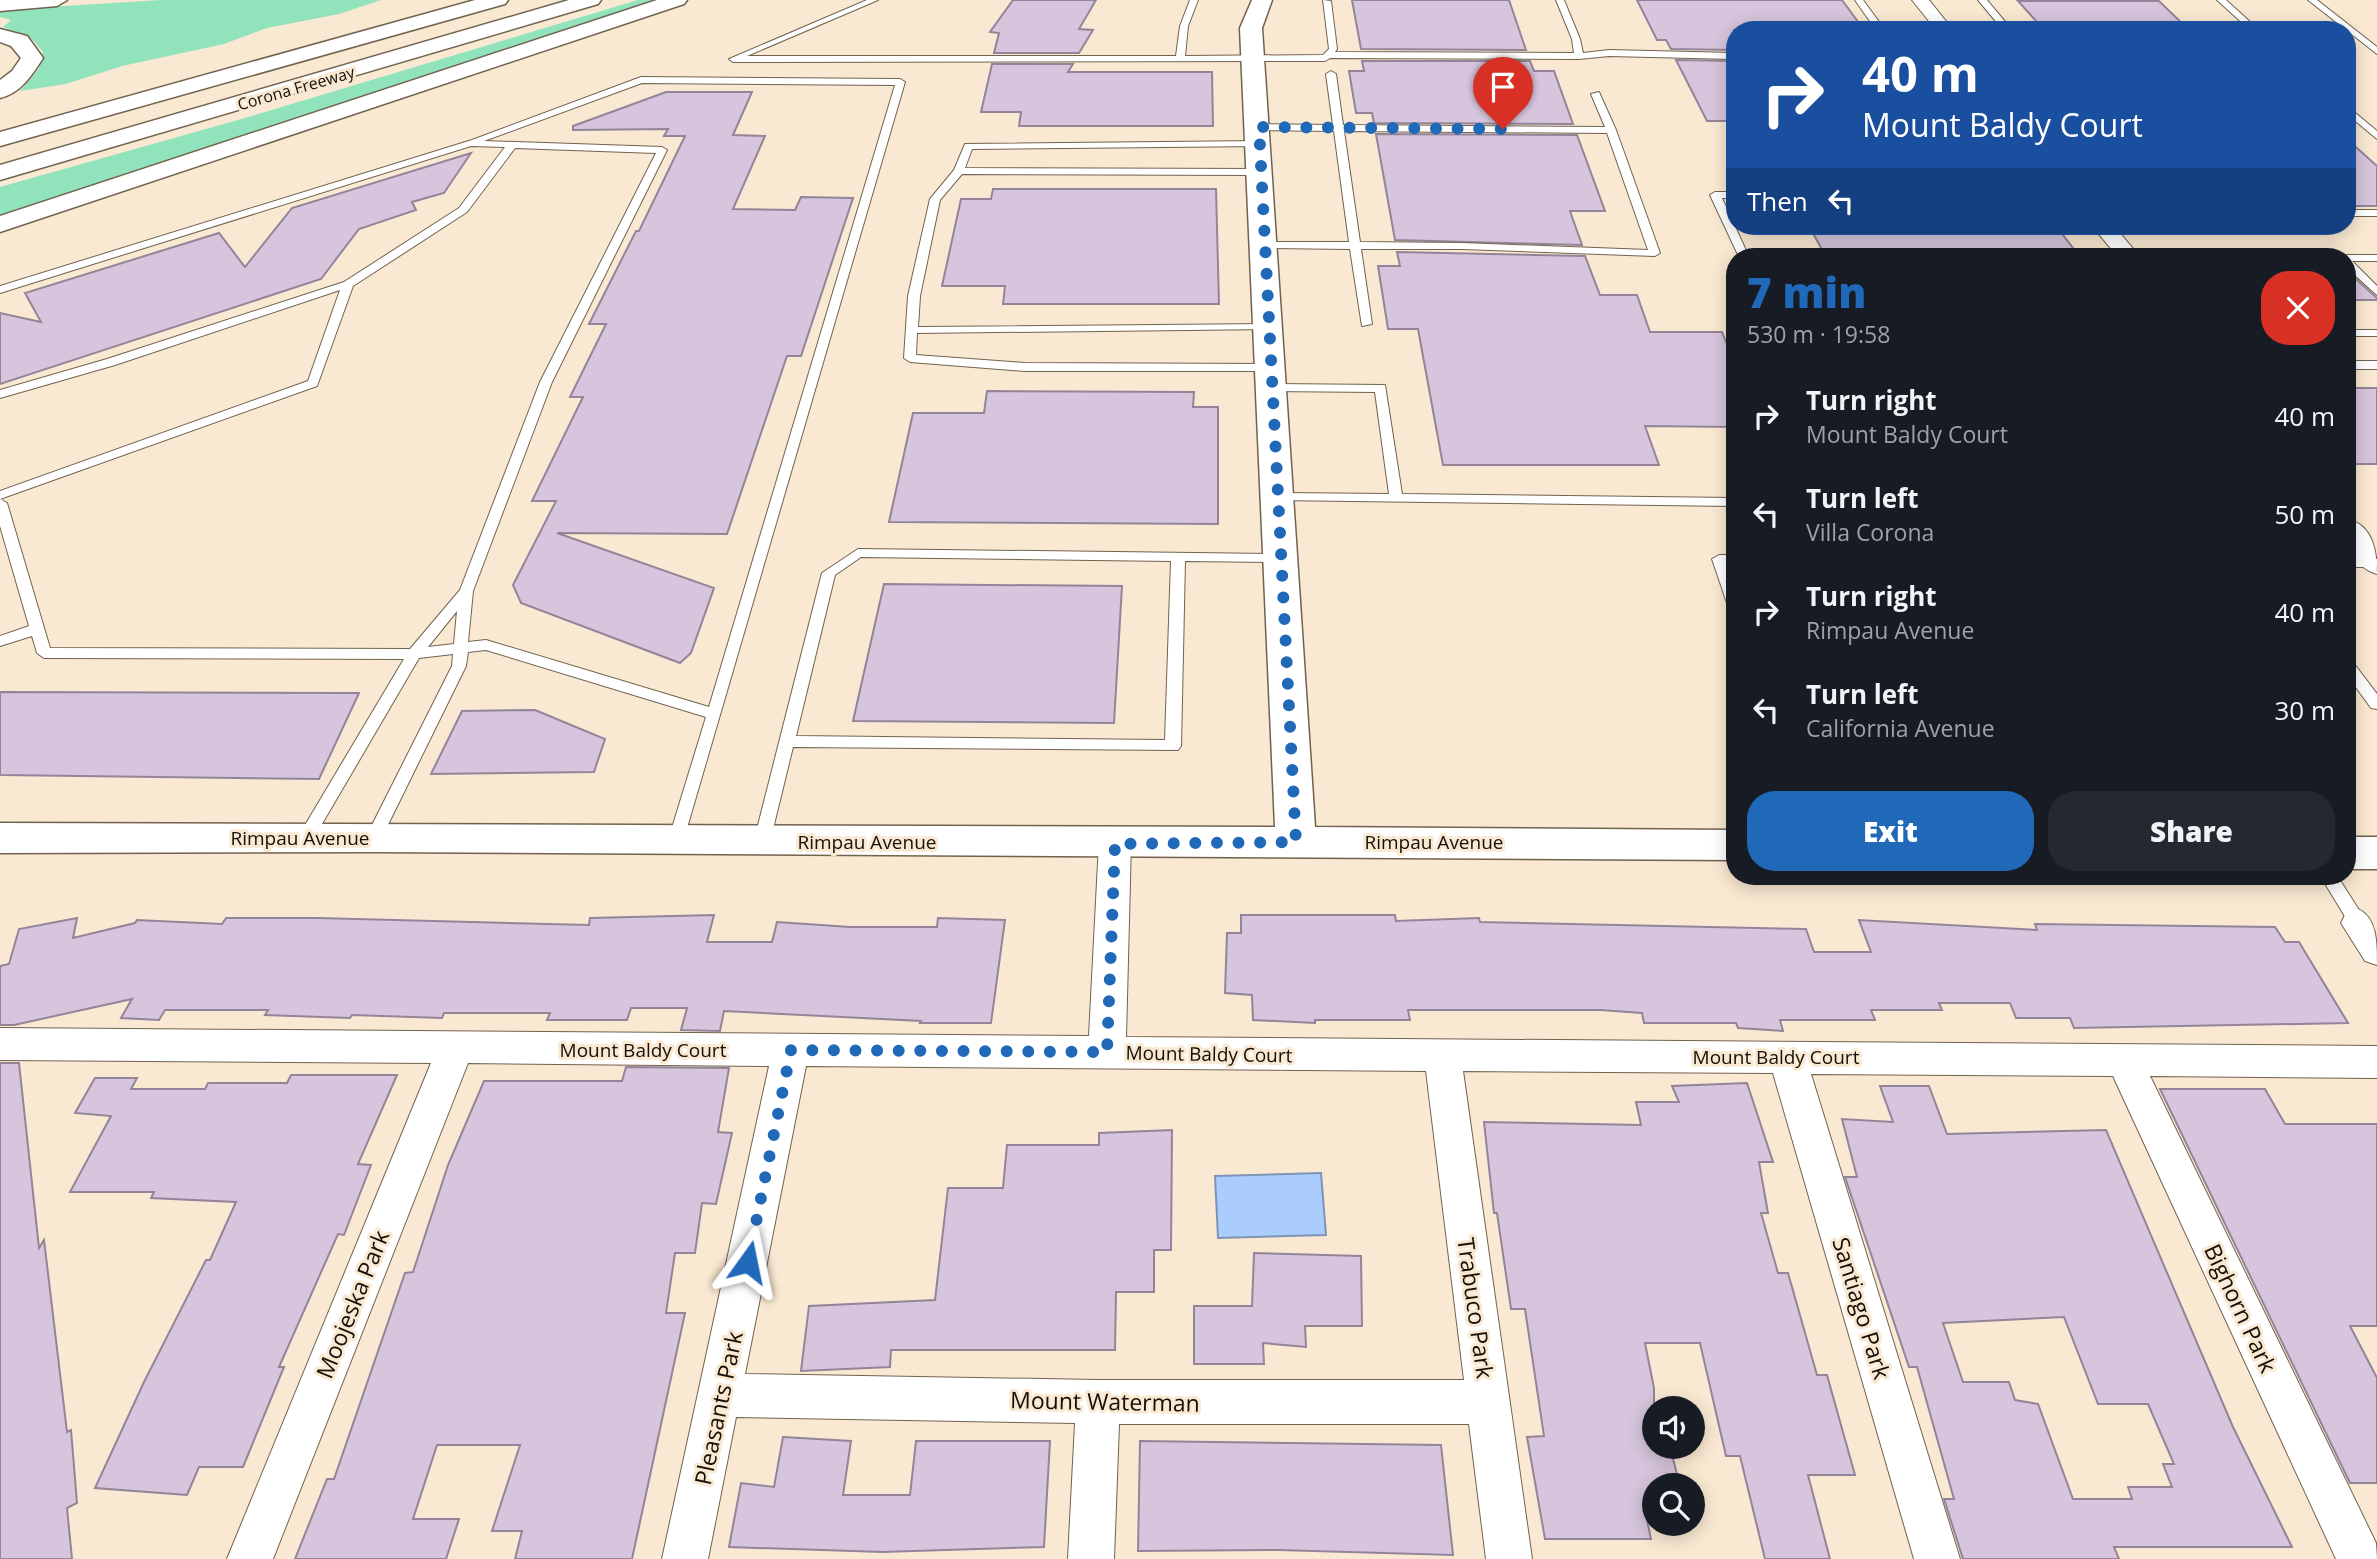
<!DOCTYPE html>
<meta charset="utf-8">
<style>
:root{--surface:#171b24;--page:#242831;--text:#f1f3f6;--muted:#9ea1a6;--accent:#2068b8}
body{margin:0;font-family:"Open Sans",sans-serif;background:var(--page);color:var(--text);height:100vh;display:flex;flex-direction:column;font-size:26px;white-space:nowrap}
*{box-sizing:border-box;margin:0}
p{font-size:23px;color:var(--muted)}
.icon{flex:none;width:38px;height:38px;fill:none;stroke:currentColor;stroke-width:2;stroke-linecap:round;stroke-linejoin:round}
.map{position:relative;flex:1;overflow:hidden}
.drawer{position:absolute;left:1726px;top:248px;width:630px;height:637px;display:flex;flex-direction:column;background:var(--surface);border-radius:28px;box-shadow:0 4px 18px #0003}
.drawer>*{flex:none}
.guide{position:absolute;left:1726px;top:21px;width:630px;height:214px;border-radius:28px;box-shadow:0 4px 18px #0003;background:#1a4fa0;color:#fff;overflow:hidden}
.fabs{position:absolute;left:1642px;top:1396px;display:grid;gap:14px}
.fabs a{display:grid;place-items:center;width:63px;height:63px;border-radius:50%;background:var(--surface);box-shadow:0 4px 18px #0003;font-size:35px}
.pin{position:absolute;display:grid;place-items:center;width:60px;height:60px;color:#fff;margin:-72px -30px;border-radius:50% 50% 50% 0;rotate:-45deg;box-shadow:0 0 7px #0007}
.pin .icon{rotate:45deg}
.me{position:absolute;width:77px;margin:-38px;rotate:12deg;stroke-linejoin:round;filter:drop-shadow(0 0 5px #0008)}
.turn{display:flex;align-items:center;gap:24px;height:147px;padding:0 21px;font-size:32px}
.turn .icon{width:91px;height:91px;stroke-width:2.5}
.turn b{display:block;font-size:49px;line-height:60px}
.then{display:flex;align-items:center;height:66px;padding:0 21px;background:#0003;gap:14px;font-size:26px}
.round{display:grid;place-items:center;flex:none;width:74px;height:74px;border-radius:28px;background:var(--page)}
.summary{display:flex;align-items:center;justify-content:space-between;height:119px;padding:0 21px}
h1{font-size:42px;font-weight:800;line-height:52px;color:var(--accent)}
.button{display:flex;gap:14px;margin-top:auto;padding:14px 21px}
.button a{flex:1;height:80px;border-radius:28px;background:var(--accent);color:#fff;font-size:28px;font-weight:800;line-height:80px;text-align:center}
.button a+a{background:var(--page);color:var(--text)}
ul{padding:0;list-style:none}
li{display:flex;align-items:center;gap:21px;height:98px;padding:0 21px}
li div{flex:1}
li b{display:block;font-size:26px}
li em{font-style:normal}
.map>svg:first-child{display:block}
.green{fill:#90e3bb}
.water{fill:#abcdfe;stroke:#7e94b4;stroke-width:2}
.building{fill:#d6c5dc;stroke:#938499;stroke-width:2;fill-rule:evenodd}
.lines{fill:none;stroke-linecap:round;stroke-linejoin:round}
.lane-casing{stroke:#71624e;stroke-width:2}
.street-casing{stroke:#71624e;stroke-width:2}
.secondary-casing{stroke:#71624e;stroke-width:3}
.highway-casing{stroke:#71624e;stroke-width:3}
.lane{fill:#fff;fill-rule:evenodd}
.street{fill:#fff;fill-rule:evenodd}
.secondary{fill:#fff;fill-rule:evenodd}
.highway{fill:#fff;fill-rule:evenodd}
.route{stroke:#2068b8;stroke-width:12;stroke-dasharray:0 21.6}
.labels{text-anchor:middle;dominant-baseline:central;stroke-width:6;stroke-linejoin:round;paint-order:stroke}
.far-street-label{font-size:16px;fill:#161008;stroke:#fae9d2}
.street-label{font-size:19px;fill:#161008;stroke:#fae9d2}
.near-street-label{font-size:23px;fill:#161008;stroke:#fae9d2}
</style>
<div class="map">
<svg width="2377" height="1559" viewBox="0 0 2377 1559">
<rect width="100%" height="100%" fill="#fae9d2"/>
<path class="green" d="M 161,0 L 381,0 L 339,14 L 267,28 L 224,44 L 122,66 L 66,84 L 20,91 L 39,68 L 43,52 L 32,39 L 3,27 L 11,20 L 0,17 L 0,10 Z
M 638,0 L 661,0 L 0,217 L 0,187 L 245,118 Z"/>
<path class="water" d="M 1321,1173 L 1326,1235 L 1218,1238 L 1215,1176 Z"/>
<path class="building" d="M 1013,0 L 1096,0 L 1079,29 L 1093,30 L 1079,53 L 994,53 L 999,33 L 990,32 Z
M 1352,0 L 1509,0 L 1526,50 L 1361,49 Z
M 1637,0 L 1842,0 L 1864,30 L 1734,30 L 1734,50 L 1671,49 L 1666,40 L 1657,40 Z
M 2018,1 L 2159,1 L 2189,30 L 2044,30 Z
M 1676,60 L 1734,61 L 1734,121 L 1707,121 Z
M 1362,61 L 1530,61 L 1534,71 L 1554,71 L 1573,124 L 1374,123 L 1372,113 L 1356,113 L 1349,71 L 1364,71 Z
M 992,64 L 1073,64 L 1068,72 L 1212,72 L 1213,126 L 1019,126 L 1021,112 L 981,112 Z
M 666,92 L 752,92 L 733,135 L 765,136 L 733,209 L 795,210 L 801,197 L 853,198 L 801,356 L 787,356 L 727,534 L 557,533 L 714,588 L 691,653 L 680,663 L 521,603 L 513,585 L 556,501 L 532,501 L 583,397 L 570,397 L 606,324 L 589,324 L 636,231 L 639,231 L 685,136 L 664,136 L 668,129 L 573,130 L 573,126 Z
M 1376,134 L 1577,135 L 1605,211 L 1570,211 L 1582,245 L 1395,240 Z
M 2347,139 L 2377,166 L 2377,206 L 2347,206 Z
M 471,153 L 444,193 L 412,202 L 416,210 L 359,229 L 321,279 L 0,384 L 0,313 L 41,322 L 25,293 L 219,233 L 245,267 L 292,208 Z
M 993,189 L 1216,189 L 1219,304 L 1003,304 L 1005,286 L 942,286 L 961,199 L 991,199 Z
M 1809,226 L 2056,226 L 2080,257 L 1826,257 Z
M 1397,252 L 1585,256 L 1600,295 L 1637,295 L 1650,332 L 1722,332 L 1734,361 L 1734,427 L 1645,426 L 1659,465 L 1443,465 L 1418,329 L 1388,329 L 1378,266 L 1400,266 Z
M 2347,271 L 2377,298 L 2377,300 L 2347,300 Z
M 2347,388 L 2377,388 L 2377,464 L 2347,464 Z
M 987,391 L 1194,392 L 1193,407 L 1218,407 L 1218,524 L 889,522 L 913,413 L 984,413 Z
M 884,584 L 1122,586 L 1114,723 L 853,721 Z
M 0,692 L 359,693 L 319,779 L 0,775 Z
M 535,710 L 605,739 L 594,772 L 431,774 L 462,711 Z
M 714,915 L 707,942 L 772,942 L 777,922 L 850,927 L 937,927 L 938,918 L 1005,920 L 991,1023 L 920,1023 L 921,1021 L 724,1011 L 720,1031 L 681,1030 L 687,1008 L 631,1008 L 627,1020 L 547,1020 L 550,1013 L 444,1013 L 442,1018 L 352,1015 L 350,1018 L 265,1015 L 268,1010 L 165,1010 L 159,1020 L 121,1018 L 132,999 L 14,1025 L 0,1025 L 0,966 L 9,964 L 19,929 L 77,918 L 73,938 L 135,923 L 137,920 L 222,924 L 226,918 L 318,918 L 589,925 L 590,918 Z
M 1241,915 L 1395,915 L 1396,921 L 1479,918 L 1480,922 L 1806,929 L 1814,952 L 1871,952 L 1859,920 L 2037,930 L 2035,924 L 2275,927 L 2285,942 L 2299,942 L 2348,1023 L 2074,1028 L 2070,1018 L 2016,1018 L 2010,1003 L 1939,1003 L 1942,1010 L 1871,1010 L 1875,1020 L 1780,1020 L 1783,1031 L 1738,1028 L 1736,1023 L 1644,1023 L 1642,1013 L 1600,1010 L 1408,1010 L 1410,1020 L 1315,1020 L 1315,1023 L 1253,1020 L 1252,995 L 1225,993 L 1227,933 L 1241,933 Z
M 0,1063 L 19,1063 L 39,1248 L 44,1240 L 67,1432 L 71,1430 L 77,1503 L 67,1508 L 72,1559 L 0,1559 Z
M 626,1067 L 729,1068 L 718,1132 L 732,1133 L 716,1204 L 702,1203 L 695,1253 L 675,1253 L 666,1313 L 685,1313 L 632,1559 L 515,1559 L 522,1531 L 492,1531 L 520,1445 L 437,1445 L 413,1519 L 459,1519 L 446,1559 L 295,1559 L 327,1479 L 334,1479 L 405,1273 L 413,1272 L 448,1165 L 484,1081 L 622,1081 Z
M 291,1075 L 397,1075 L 358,1164 L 371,1165 L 344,1235 L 338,1234 L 279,1367 L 284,1367 L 243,1467 L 199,1467 L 187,1495 L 95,1488 L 144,1382 L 206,1260 L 210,1260 L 236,1202 L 151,1198 L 154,1192 L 70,1192 L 111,1116 L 75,1113 L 95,1078 L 137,1078 L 131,1089 L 205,1089 L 208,1083 L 287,1083 Z
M 1747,1083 L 1773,1162 L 1759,1162 L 1768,1213 L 1761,1213 L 1778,1273 L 1788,1273 L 1817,1375 L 1827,1375 L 1855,1475 L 1808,1475 L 1830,1559 L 1765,1559 L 1740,1456 L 1726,1456 L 1700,1343 L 1645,1343 L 1654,1388 L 1654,1447 L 1670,1447 L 1680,1486 L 1654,1486 L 1654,1515 L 1646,1515 L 1651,1539 L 1545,1539 L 1527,1437 L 1544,1436 L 1525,1309 L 1511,1309 L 1497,1213 L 1494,1213 L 1484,1122 L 1641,1125 L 1636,1102 L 1679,1102 L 1672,1086 Z
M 1880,1086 L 1929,1086 L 1947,1134 L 2106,1130 L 2233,1427 L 2292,1547 L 2114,1547 L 2119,1559 L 1963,1559 L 1944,1499 L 1954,1499 L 1917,1367 L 1909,1367 L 1845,1177 L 1857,1177 L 1842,1119 L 1893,1122 ZM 2064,1317 L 2098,1404 L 2148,1404 L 2174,1464 L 2163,1464 L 2172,1487 L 2128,1487 L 2132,1499 L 2073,1499 L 2038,1404 L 2015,1400 L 2009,1382 L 1963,1382 L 1943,1323 Z
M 2160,1089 L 2265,1089 L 2285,1124 L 2377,1124 L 2377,1326 L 2350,1326 L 2377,1378 L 2377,1483 L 2350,1483 Z
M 1172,1130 L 1171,1250 L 1154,1250 L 1154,1292 L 1116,1292 L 1115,1350 L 891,1350 L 890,1367 L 801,1371 L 809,1306 L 935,1300 L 948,1188 L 1003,1188 L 1007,1145 L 1099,1145 L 1099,1133 Z
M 1254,1253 L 1361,1256 L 1362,1326 L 1305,1326 L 1306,1347 L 1263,1343 L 1264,1364 L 1194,1364 L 1194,1306 L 1252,1306 Z
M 783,1437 L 851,1441 L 843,1495 L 910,1495 L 916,1441 L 1050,1441 L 1044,1547 L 882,1552 L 729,1547 L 741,1483 L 774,1487 Z
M 1140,1441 L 1441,1445 L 1453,1555 L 1278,1550 L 1138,1551 Z"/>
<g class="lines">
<defs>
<path id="lane" d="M 867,0 L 878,0 L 747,56 L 1176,56 L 1180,26 L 1190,0 L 1198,0 L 1188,26 L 1185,56 L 1323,55 L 1329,49 L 1323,0 L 1331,1 L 1337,49 L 1335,52 L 1574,53 L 1572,39 L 1556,0 L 1564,0 L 1580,39 L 1583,53 L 1609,50 L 1734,53 L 1734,59 L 1609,56 L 1579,59 L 1330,58 L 1325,61 L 733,62 L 729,59 Z
M 1855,0 L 1863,0 L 1885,30 L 1876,30 Z
M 1978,0 L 1987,0 L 2012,30 L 2003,30 Z
M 2217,0 L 2226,0 L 2259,30 L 2250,30 Z
M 2308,0 L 2317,0 L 2377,47 L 2377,54 Z
M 1331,71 L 1336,74 L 1343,125 L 1605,127 L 1591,94 L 1599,92 L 1616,130 L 1660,253 L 1655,256 L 1462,249 L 1361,249 L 1372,324 L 1362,326 L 1350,249 L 1265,248 L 1260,245 L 1265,242 L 1349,242 L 1334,131 L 1259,130 L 1254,127 L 1259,124 L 1333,125 L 1326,74 ZM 1344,131 L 1607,133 L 1648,250 L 1462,243 L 1360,242 Z
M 641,77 L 900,79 L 905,82 L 682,845 L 670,845 L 668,841 L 706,717 L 486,650 L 468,652 L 466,666 L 380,841 L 368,841 L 366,837 L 452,666 L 453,654 L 419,658 L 312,841 L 300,841 L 298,837 L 404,659 L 44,658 L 37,653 L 32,636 L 0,646 L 0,636 L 29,626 L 0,526 L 0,491 L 308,381 L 340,290 L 115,365 L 0,398 L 0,390 L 107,359 L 344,282 L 459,208 L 505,147 L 471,146 L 0,293 L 0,286 L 472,140 ZM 642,83 L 895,85 L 709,707 L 486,640 L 468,642 L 473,591 L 552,382 L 667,150 L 662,147 L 484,141 ZM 515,148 L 656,153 L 540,382 L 460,590 L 410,649 L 50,648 L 7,503 L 0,499 L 317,386 L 353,286 L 467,212 ZM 457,611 L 454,644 L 428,647 Z
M 2347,106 L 2377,131 L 2377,139 L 2347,114 Z
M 1260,141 L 1263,142 L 1263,146 L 972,149 L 965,168 L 1261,169 L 1266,172 L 1261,175 L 962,174 L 940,200 L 920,296 L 918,327 L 1270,324 L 1274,325 L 1274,329 L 917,333 L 916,355 L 1025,363 L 1272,364 L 1276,365 L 1276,371 L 1025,371 L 910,362 L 904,358 L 908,296 L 930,199 L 954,170 L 965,144 Z
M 1734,192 L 1734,198 L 1722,198 L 1749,257 L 1739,257 L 1710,195 L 1715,192 Z
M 2347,210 L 2377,210 L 2377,216 L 2347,216 Z
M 2377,255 L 2377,261 L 2352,261 L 2377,286 L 2377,295 L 2347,268 L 2347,257 L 2342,257 L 2347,255 Z
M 2347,330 L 2377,330 L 2377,336 L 2347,336 Z
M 2347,361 L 2377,361 L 2377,369 L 2347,369 Z
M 1273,384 L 1385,385 L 1402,494 L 1734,498 L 1734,506 L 1274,500 L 1272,497 L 1279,493 L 1389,494 L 1375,392 L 1269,391 L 1269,385 Z
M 858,549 L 1282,554 L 1289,558 L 1282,562 L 1185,561 L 1181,746 L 1178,750 L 793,747 L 770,841 L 768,845 L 756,845 L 754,841 L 822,573 ZM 861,557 L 1171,561 L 1165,740 L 796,736 L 835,575 Z
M 1719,555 L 1734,555 L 1734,563 L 1727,563 L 1734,583 L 1734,608 L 1727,603 L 1712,559 Z
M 2347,559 L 2377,559 L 2377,567 L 2347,567 Z
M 2347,660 L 2352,661 L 2377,694 L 2377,709 L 2371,708 L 2347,675 Z
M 2321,877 L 2338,877 L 2364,918 L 2367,923 L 2364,928 L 2358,930 L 2352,928 Z"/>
<path id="street" d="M 1912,0 L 1929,0 L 1953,30 L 1936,30 Z
M 2092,226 L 2114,226 L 2140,257 L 2118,257 Z
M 2347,519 C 2373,525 2377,551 2377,574 C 2352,567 2346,541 2347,519 Z
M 1115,830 L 1127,834 L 1131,843 L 1126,1037 L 2377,1046 L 2377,1078 L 2150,1076 L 2376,1543 L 2377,1559 L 2336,1559 L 2113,1076 L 1811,1074 L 1960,1559 L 1914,1559 L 1773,1073 L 1463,1071 L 1532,1559 L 1486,1559 L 1469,1424 L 1119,1424 L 1114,1559 L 1068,1559 L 1075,1423 L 736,1417 L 708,1559 L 662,1559 L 769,1066 L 468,1063 L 273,1559 L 227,1559 L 431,1063 L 0,1060 L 0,1028 L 1089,1036 L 1099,843 L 1103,834 ZM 806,1066 L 1426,1071 L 1464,1380 L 1098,1380 L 745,1374 Z
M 2358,909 C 2377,918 2377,942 2377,965 L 2365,961 L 2341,923 L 2346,913 Z"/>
<path id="secondary" d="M 1252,0 L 1272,0 L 1262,28 L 1315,827 L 1734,830 L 1734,860 L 374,852 L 0,853 L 0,823 L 1275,827 L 1240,28 Z
M 2347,837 L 2377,837 L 2377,869 L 2347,869 Z"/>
<path id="highway" d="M 0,0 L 67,0 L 57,6 L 0,11 Z
M 475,0 L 508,0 L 505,4 L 0,146 L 0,132 Z
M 569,0 L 601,0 L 598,4 L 0,180 L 0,165 Z
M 657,0 L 687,0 L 684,4 L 0,232 L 0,216 Z
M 0,29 L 27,36 L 43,58 C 32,75 21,93 0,98 L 0,80 L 12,71 L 21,58 L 11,46 L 0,42 Z"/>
</defs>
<use href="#lane" class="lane-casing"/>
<use href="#street" class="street-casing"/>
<use href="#secondary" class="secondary-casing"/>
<use href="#highway" class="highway-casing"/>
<use href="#lane" class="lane"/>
<use href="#street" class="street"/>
<use href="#secondary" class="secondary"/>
<use href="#highway" class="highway"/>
</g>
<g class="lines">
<path class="route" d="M 748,1262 L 791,1050 L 1107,1052 L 1115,844 L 1296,842 L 1259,127 L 1503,129"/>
</g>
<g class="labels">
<g class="far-street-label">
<text transform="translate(296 88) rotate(-16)">Corona Freeway</text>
</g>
<g class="street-label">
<text x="300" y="838">Rimpau Avenue</text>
<text x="867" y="842">Rimpau Avenue</text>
<text x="1434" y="842">Rimpau Avenue</text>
<text x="643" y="1050">Mount Baldy Court</text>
<text transform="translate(1209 1054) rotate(1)">Mount Baldy Court</text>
<text x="1776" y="1057">Mount Baldy Court</text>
</g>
<g class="near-street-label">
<text transform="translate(352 1304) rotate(-68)">Moojeska Park</text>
<text transform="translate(1476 1308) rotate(82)">Trabuco Park</text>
<text transform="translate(1862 1308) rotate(73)">Santiago Park</text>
<text transform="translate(2241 1308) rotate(65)">Bighorn Park</text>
<text transform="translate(1105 1401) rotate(1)">Mount Waterman</text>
<text transform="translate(718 1408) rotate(-78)">Pleasants Park</text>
</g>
</g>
</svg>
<div class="fabs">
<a><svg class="icon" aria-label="sound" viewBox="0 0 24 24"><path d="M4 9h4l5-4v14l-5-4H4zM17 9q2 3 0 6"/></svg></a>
<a><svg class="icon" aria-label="search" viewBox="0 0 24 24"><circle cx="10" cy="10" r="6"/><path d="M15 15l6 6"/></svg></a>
</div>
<div class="pin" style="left:1503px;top:129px;background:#d93025"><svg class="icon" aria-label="arrive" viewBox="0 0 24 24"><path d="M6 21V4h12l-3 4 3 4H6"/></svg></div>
<svg class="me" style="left:748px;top:1262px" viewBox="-20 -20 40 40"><path d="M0-17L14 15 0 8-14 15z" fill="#2068b8" stroke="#fff" stroke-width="4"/></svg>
<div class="guide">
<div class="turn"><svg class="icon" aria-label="right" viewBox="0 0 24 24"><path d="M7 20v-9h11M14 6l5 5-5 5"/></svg><div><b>40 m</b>Mount Baldy Court</div></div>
<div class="then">Then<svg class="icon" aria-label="left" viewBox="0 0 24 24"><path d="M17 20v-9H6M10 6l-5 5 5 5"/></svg></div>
</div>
<section class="drawer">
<div class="summary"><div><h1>7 min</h1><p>530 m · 19:58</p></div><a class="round" style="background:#d93025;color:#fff"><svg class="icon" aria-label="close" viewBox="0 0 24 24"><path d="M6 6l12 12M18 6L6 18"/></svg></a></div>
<ul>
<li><svg class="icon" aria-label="right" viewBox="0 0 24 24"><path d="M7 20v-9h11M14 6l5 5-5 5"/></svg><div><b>Turn right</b><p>Mount Baldy Court</p></div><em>40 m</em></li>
<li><svg class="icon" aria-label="left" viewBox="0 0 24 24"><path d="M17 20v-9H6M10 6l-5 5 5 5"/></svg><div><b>Turn left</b><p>Villa Corona</p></div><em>50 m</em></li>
<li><svg class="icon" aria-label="right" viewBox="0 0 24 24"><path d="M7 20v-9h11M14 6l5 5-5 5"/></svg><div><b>Turn right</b><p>Rimpau Avenue</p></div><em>40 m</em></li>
<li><svg class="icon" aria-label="left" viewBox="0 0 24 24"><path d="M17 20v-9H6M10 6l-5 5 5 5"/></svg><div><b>Turn left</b><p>California Avenue</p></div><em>30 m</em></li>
</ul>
<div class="button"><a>Exit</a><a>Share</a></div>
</section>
</div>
